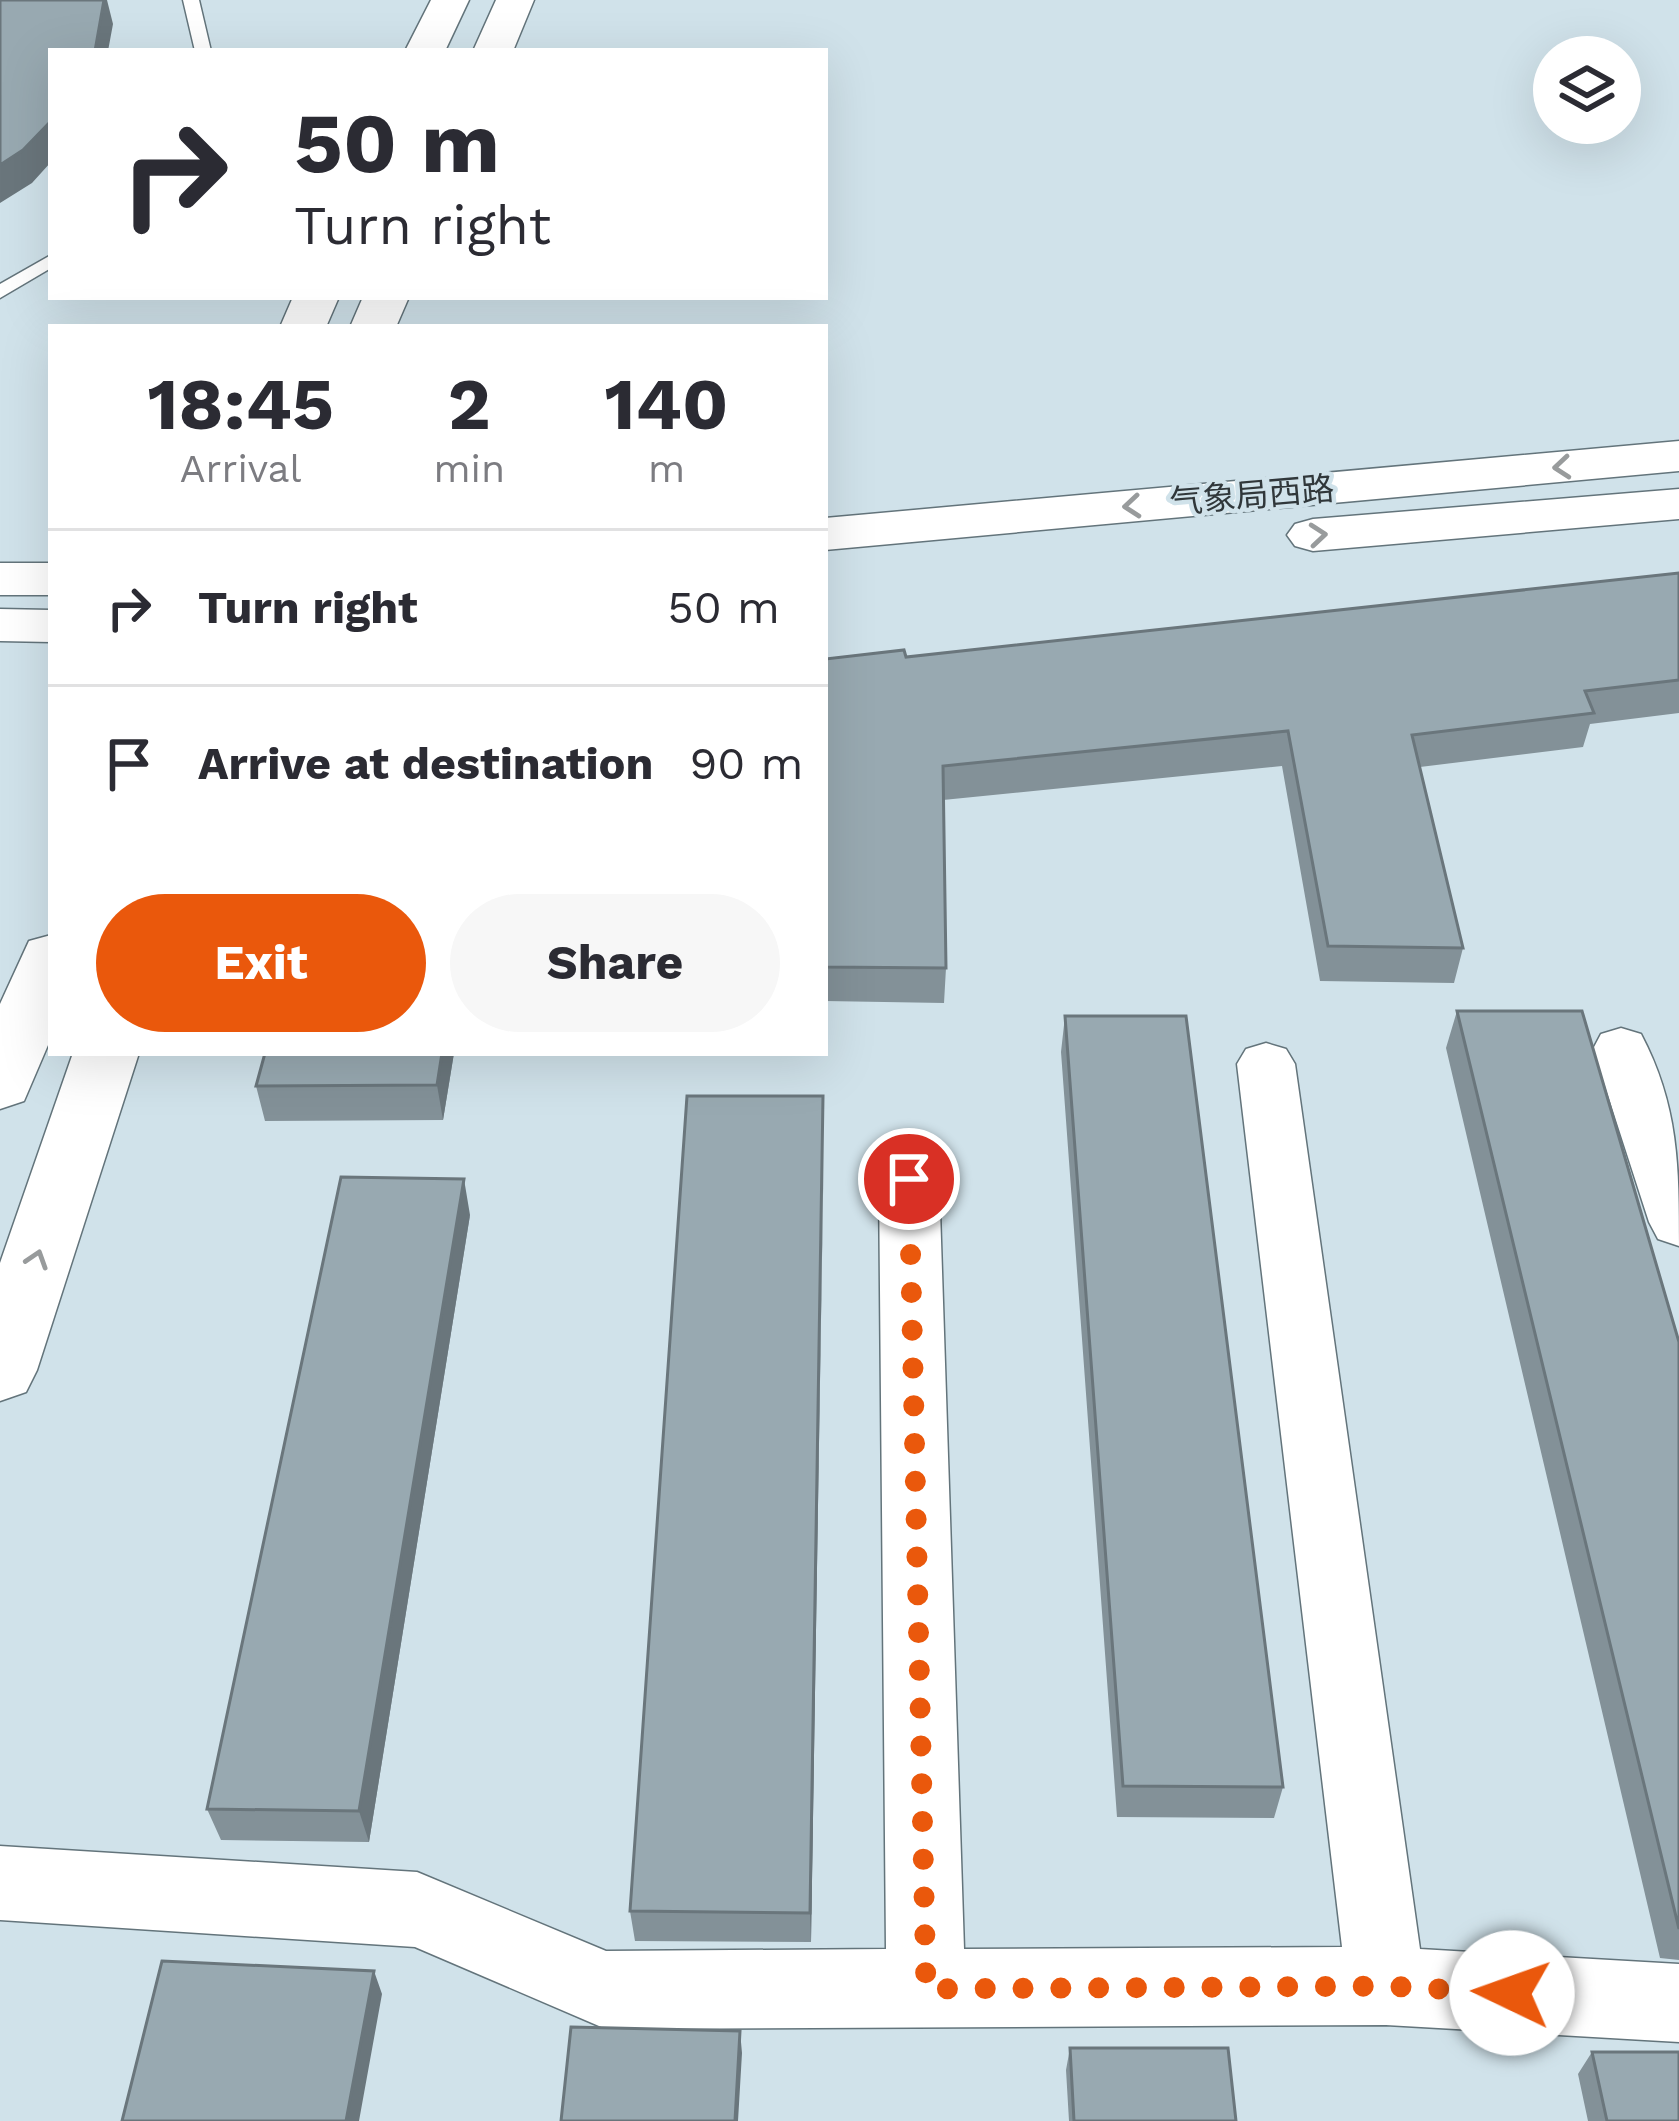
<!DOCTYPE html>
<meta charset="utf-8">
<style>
:root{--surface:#fff;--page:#f7f7f7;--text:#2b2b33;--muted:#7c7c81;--line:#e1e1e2;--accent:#ea580c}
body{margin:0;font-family:"Work Sans","Noto Sans SC",sans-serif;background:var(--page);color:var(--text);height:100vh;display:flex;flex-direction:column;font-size:45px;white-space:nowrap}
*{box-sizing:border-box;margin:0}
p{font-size:39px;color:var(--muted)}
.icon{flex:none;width:66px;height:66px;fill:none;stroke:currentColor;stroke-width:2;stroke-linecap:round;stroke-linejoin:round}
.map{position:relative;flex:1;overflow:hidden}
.drawer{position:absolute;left:48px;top:324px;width:780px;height:732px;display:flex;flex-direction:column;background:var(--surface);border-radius:0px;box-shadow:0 12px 48px #0002}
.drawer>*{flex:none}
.top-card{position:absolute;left:48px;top:48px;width:780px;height:252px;border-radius:0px;box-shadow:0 12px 48px #0002;background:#fff;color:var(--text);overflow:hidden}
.buttons{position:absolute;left:1533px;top:36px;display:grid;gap:24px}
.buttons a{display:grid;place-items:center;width:108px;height:108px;border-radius:50%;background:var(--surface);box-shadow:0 12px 48px #0002;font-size:60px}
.pin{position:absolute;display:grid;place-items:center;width:102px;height:102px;color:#fff;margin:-51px;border:6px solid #fff;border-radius:50%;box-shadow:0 3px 12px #0007}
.me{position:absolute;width:132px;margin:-66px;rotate:273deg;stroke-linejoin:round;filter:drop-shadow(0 0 9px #0008)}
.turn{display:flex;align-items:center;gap:42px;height:252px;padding:0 48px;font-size:54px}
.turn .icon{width:156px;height:156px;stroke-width:2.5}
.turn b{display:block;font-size:84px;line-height:102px}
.eta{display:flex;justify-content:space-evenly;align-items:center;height:204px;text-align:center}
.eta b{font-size:72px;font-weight:700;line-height:84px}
.primary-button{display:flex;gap:24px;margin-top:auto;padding:24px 48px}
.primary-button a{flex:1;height:138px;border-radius:72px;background:var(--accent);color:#fff;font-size:48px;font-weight:700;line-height:138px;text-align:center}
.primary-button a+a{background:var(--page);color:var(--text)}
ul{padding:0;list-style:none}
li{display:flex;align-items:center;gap:36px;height:156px;padding:0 48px;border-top:3px solid var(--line)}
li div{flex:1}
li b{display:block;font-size:45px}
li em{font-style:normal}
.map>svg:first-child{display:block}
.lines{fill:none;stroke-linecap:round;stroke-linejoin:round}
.lane-casing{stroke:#63747b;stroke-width:3}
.street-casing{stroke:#63747b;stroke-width:3}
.secondary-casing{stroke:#63747b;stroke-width:3}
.lane{fill:#fff;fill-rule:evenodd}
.street{fill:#fff;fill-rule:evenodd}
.secondary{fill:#fff;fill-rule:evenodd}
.wall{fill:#839198}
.shaded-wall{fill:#6a767c}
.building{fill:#98a9b1;stroke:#6a767c;stroke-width:3}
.oneway{stroke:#989b9c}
.route{stroke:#ea580c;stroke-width:21;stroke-dasharray:0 37.8}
.labels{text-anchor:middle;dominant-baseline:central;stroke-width:9;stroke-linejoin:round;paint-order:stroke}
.far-street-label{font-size:33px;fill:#30373a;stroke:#d0e2ea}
</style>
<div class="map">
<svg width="1679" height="2121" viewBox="0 0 1679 2121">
<rect width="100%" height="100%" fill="#d0e2ea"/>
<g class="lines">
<defs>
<path id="lane" d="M 183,0 L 199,0 L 211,51 L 195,51 Z
M 51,255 L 51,268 L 0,298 L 0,284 Z"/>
<path id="street" d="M 1621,1028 L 1641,1034 C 1679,1106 1679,1167 1679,1246 L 1658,1239 L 1649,1222 L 1593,1049 L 1601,1034 Z
M 1266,1043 L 1286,1049 L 1295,1064 L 1420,1949 L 1679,1964 L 1679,2042 L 1386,2025 L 606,2029 L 415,1947 L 0,1920 L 0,1846 L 417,1872 L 606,1951 L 886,1949 L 879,1179 L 888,1163 L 909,1156 L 930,1163 L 939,1179 L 964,1949 L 1342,1947 L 1237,1064 L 1246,1049 Z"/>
<path id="secondary" d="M 431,0 L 469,0 L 445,51 L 405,51 Z
M 496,0 L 534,0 L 513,51 L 473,51 Z
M 293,297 L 339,297 L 326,327 L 280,327 Z
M 363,297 L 409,297 L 396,327 L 350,327 Z
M 1679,441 L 1679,471 L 825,550 L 825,518 Z
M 1679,489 L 1679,519 L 1313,551 L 1295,546 L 1287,535 L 1295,524 L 1313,519 Z
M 0,563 L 51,563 L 51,595 L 0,595 Z
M 0,609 L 51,610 L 51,642 L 0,641 Z
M 51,935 L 51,1038 L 24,1101 L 0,1109 L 0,1004 L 29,941 Z
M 73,1053 L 139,1053 L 37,1370 L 26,1392 L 0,1401 L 0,1263 Z"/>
</defs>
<use href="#lane" class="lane-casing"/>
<use href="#street" class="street-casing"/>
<use href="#secondary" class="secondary-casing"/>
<use href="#lane" class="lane"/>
<use href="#street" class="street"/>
<use href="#secondary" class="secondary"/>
</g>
<path class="wall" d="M 1679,573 L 1679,713 L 1590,724 L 1583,747 L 1420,767 L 1463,948 L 1454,983 L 1320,981 L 1282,766 L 943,800 L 946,968 L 944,1003 L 825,1001 L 825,659 L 906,657 Z
M 1457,1011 L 1679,1342 L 1679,1960 L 1660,1958 L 1446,1048 Z
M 1065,1016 L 1283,1787 L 1274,1818 L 1117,1817 L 1061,1052 Z
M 265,1053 L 454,1053 L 443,1120 L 265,1121 L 256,1086 Z
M 823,1096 L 811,1942 L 635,1941 L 630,1911 Z
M 470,1215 L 369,1842 L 221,1840 L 207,1809 Z
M 1070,2048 L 1236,2121 L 1069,2121 L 1066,2070 Z
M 1592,2052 L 1679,2121 L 1588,2121 L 1578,2074 Z"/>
<path class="shaded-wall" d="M 104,0 L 107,0 L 113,24 L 108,51 L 95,51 Z
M 51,121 L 51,162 L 32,183 L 0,203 L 0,165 Z
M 442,1053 L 454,1053 L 443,1120 L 437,1085 Z
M 824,1133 L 811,1942 L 810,1913 Z
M 464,1179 L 470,1215 L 369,1842 L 359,1811 Z
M 374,1971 L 382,1994 L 359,2121 L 346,2121 Z
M 740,2031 L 742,2053 L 738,2121 L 735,2121 Z"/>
<path class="building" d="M 0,0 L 104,0 L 95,51 L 51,51 L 51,121 L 23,150 L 0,165 Z
M 1679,573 L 1679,680 L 1585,691 L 1594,713 L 1412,735 L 1463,948 L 1328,946 L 1288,731 L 943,766 L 946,968 L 825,967 L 825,659 L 904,650 L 906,657 Z
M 1457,1011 L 1582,1011 L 1679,1342 L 1679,1929 Z
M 1065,1016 L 1186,1016 L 1283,1787 L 1123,1786 Z
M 265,1053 L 442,1053 L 437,1085 L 256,1086 Z
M 687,1096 L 823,1096 L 810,1913 L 630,1911 Z
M 341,1177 L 464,1179 L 359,1811 L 207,1809 Z
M 162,1961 L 374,1971 L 346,2121 L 122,2121 Z
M 571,2027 L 740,2031 L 735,2121 L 561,2121 Z
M 1070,2048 L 1228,2048 L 1236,2121 L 1074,2121 Z
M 1592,2052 L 1679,2052 L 1679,2121 L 1607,2121 Z"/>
<defs><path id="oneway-chevron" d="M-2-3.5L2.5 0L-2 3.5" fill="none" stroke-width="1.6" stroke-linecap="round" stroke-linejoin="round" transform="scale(3)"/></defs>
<g class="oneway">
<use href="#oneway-chevron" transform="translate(1562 467) rotate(175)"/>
<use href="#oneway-chevron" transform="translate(1132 506) rotate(175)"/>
<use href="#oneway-chevron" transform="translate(1318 535) rotate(-5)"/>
<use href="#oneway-chevron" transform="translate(37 1259) rotate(-72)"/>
</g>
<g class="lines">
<path class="route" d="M 909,1179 L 926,1989 L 1386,1986 L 1512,1993"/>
</g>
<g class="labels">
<g class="far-street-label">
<text transform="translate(1252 495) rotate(-5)">气象局西路</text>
</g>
</g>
</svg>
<div class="buttons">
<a><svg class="icon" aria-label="layers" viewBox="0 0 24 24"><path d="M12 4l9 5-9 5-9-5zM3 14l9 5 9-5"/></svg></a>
</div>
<div class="pin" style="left:909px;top:1179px;background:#d93025"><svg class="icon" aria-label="arrive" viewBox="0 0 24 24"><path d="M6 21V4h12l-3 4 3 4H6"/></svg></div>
<svg class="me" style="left:1512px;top:1993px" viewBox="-20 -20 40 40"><circle r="19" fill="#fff"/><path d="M0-13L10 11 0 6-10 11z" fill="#ea580c"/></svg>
<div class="top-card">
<div class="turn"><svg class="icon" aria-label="right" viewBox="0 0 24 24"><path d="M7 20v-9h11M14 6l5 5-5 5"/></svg><div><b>50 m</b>Turn right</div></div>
</div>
<section class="drawer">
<div class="eta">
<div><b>18:45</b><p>Arrival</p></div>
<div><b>2</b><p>min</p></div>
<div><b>140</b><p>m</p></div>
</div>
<ul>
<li><svg class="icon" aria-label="right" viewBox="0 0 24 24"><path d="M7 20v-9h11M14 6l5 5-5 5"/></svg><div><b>Turn right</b></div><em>50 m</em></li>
<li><svg class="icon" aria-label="arrive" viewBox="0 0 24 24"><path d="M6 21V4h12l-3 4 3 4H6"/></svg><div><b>Arrive at destination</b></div><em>90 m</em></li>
</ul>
<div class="primary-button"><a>Exit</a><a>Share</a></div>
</section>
</div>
